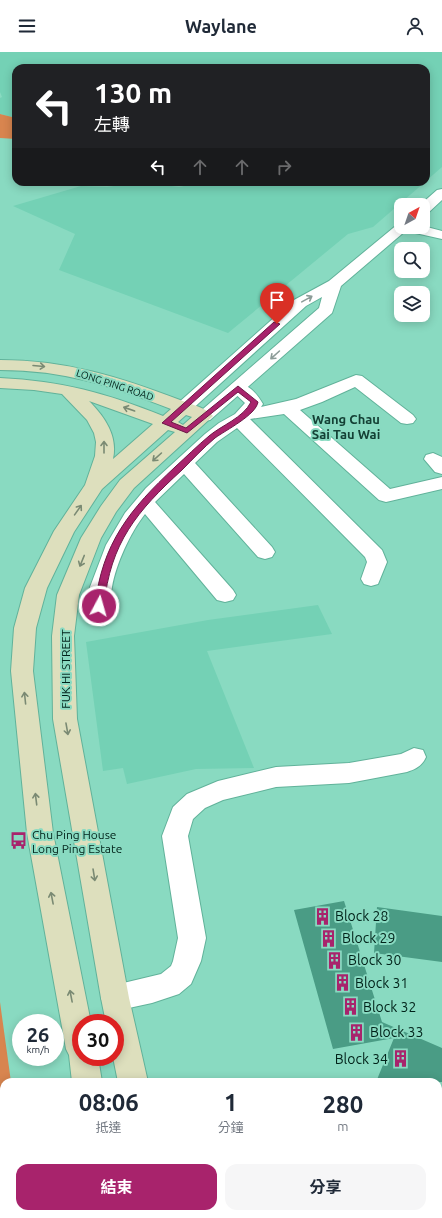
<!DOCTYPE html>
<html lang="zh-TW">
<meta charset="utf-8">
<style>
:root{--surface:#fff;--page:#f6f6f7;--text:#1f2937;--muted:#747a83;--accent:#a8236c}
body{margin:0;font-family:Ubuntu,"Noto Sans TC",sans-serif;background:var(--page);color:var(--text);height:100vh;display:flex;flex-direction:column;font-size:15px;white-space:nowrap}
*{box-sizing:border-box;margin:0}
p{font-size:13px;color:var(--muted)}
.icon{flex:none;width:22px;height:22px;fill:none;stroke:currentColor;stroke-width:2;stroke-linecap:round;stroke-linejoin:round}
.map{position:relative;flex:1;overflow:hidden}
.panel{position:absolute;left:0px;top:1026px;width:442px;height:140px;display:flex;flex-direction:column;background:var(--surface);border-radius:12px 12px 0 0;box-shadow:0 2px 10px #0003}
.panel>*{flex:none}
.guide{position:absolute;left:12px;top:12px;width:418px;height:122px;border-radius:12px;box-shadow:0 2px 10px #0003;background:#202124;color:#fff;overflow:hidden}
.needle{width:26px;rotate:40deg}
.buttons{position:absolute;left:394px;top:146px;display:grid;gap:8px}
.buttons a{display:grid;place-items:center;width:36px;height:36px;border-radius:8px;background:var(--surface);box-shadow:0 2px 10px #0003;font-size:20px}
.speed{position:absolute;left:12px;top:962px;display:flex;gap:8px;font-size:20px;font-weight:700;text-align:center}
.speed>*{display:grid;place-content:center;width:52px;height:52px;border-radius:50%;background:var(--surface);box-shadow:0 2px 10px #0003;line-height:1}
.speed small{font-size:10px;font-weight:400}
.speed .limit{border:6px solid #d22;background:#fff;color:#111}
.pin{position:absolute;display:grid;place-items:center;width:34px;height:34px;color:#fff;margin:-41px -17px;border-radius:50% 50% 50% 0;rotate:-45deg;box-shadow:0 0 4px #0007}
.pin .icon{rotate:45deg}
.me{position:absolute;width:44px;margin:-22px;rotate:6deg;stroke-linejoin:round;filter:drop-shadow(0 0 3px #0008)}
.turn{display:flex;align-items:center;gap:14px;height:84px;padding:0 16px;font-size:18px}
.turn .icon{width:52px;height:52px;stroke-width:2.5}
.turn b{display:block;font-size:28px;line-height:34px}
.lanes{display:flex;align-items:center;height:38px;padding:0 16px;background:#0003;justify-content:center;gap:20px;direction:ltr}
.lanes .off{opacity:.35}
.eta{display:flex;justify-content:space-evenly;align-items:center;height:68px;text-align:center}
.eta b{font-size:24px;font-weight:700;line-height:28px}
.primary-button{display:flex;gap:8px;margin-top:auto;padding:8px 16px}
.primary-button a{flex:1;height:46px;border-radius:12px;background:var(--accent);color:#fff;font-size:16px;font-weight:700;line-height:46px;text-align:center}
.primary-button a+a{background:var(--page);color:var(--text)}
header{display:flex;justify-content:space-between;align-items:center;height:52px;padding:0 16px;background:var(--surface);font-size:18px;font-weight:700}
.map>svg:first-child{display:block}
.built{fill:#74d1b5}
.green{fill:#d8854f}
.building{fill:#4a9c85}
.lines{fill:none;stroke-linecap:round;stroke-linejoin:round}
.minor-casing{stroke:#61b29a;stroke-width:2}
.tertiary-casing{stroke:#61b29a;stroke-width:2}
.secondary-casing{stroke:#61b29a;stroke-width:2}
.minor{fill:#fff;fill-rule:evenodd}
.tertiary{fill:#fff;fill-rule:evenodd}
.secondary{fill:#dddfbd;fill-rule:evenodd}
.oneway{stroke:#8c9c98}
.oneway2{stroke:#7a8a73}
.route{fill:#a8236c;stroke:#6d1746}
.labels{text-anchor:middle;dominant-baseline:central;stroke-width:4;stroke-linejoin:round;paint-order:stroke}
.far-street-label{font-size:10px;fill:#002219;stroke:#89dac1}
.street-label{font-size:12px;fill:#002219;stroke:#89dac1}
.poi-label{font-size:12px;fill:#002219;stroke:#89dac1;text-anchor:start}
.neighbourhood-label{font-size:13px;font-weight:bold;fill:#144035;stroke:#89dac1}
.near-poi-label{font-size:14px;fill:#002219;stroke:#89dac1;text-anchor:start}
</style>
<header><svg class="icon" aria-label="menu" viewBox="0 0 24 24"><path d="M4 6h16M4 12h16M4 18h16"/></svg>Waylane<svg class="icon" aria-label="person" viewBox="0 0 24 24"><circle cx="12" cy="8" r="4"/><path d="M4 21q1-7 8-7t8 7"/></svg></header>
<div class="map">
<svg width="442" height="1166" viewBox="0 0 442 1166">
<rect width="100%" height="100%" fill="#89dac1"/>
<path class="built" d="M 0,0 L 442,0 L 442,115 L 426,129 L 426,16 L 16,16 L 16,66 L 0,62 L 0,46 L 2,45 L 0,40 Z
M 141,130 L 179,135 L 199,131 L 425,130 L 373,175 L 348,182 L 228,281 L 59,218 L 75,182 L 13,154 L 81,134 L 107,135 Z
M 318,553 L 332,582 L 207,599 L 254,716 L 196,717 L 127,732 L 123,716 L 103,719 L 86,590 L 208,568 Z"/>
<path class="green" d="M 0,62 L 16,66 L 16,87 L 0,86 Z
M 0,950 L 11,1030 L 4,1030 L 4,1147 L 0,1109 Z"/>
<path class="building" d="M 344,849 L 382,970 L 442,996 L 442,1030 L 376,1030 L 394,986 L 333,997 L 294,858 Z
M 377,855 L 442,864 L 442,910 L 374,901 Z"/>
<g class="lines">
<defs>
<path id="minor" d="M 401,173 L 401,175 L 423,174 L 442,179 L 442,187 L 402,178 L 400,175 Z
M 356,323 L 362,324 L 413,363 L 416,367 L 413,371 L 407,372 L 401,371 L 355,335 L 322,350 L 300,358 L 390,437 L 442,425 L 442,437 L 386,450 L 379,448 L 284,362 L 250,367 L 382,498 L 387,510 L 378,532 L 371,534 L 364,532 L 361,527 L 367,510 L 365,505 L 237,376 L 217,390 L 195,411 L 272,495 L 275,500 L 272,505 L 265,507 L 258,505 L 184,422 L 155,450 L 233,538 L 236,543 L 233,548 L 225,550 L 217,548 L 145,462 C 130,481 116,512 112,535 C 110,544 111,552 107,559 L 99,561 L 91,559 L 88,554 L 90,535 L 106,493 L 125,461 L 146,436 L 205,382 L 219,371 L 235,362 L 245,351 L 229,336 L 232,332 C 246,329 256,340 263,352 L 261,355 L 296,347 Z
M 433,401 L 442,405 L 442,422 L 435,420 L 424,407 L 426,403 Z
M 414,696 L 423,698 L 426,705 C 422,714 416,717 407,720 L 349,731 L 276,735 L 223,748 L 205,756 L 193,767 L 188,784 L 206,886 L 201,909 L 191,932 L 179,942 L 152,951 L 115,959 L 105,955 L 101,946 L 105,937 L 115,933 L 161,922 L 171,914 L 173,909 L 178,886 L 162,784 L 173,755 L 187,742 L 218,729 L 276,715 L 349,711 L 401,702 Z"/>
<path id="tertiary" d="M 442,137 L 442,148 L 428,161 L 423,162 L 423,153 L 420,153 L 437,138 Z
M 401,171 L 401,175 L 410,175 L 341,234 L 332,261 L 210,368 L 204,369 L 198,368 L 195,364 L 319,256 L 322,245 L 306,254 L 189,360 L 183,361 L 177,360 L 174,356 L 177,352 L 294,248 L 329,229 L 398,172 Z"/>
<path id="secondary" d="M 0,308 C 66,308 120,325 180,348 C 190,352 207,356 213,364 L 134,436 L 116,460 L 101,486 L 79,543 L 74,584 L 77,667 L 129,946 L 148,1030 L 118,1030 L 113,1005 L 115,1005 L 115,971 L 106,971 L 101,946 L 53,667 L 52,584 L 57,543 L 81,486 L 101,454 L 120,428 L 175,380 L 168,378 L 102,437 L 74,480 L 47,536 L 36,576 L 33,619 L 53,781 L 91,971 L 81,971 L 81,1005 L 98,1005 L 102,1030 L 72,1030 L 69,1003 L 66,997 L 27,781 L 11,619 L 14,576 L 25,536 L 54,479 L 85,433 L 95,404 L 96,390 L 94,381 L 87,368 L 62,342 L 34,338 L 0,336 L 0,326 C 62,329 106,341 163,364 L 171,357 C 111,334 65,318 0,318 ZM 89,349 L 153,372 L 113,407 C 118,384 105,365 89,349 ZM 186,363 L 192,365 L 183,373 L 178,370 Z
M 97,1162 L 129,1162 L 129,1166 L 97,1166 Z
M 145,1162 L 177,1162 L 178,1166 L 146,1166 Z"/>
</defs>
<use href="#minor" class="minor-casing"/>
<use href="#tertiary" class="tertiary-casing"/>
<use href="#secondary" class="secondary-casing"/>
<use href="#minor" class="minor"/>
<use href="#tertiary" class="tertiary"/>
<use href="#secondary" class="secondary"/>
</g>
<defs><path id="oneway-shaft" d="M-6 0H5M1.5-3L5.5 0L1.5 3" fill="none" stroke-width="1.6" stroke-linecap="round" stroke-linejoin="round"/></defs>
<g class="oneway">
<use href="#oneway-shaft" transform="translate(307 247) rotate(-29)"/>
<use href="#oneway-shaft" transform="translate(275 303) rotate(138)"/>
</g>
<g class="oneway2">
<use href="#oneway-shaft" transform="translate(39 314) rotate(5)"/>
<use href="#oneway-shaft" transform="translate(129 357) rotate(-161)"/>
<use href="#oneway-shaft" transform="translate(104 395) rotate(-90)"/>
<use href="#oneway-shaft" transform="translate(157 405) rotate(138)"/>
<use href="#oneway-shaft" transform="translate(78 458) rotate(-55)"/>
<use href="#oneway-shaft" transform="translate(82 509) rotate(112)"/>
<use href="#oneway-shaft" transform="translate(25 646) rotate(-96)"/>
<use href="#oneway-shaft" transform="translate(67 677) rotate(80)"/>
<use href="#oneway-shaft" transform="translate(36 747) rotate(-97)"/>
<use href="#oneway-shaft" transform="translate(94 823) rotate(81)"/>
<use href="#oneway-shaft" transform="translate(52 846) rotate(-101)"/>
<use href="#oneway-shaft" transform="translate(71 944) rotate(-101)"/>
</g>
<path class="route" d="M 274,270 L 280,272 L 171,370 L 186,376 L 238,334 L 258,350 C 256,363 226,378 215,386 C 203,396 193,407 182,418 C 137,459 110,491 104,554 L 102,556 L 96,556 L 95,554 C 102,491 130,457 175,415 C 186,405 197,394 209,384 C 222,373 243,366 251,350 L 238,340 L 187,381 L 162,371 Z"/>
<defs>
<symbol id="bus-bare" viewBox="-9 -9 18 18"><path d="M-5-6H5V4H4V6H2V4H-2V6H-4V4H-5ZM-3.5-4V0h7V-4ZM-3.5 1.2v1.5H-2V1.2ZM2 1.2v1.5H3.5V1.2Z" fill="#a8236c" stroke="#89dac1" stroke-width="2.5" paint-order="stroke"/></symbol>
<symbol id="building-bare" viewBox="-9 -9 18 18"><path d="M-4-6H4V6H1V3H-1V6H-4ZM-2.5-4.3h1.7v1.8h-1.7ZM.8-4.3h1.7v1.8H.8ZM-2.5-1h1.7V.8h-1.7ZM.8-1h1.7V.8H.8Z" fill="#a8236c" stroke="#89dac1" stroke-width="2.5" paint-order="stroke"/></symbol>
</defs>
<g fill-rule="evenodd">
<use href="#bus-bare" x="6" y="776" width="25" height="25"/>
<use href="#building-bare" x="310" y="852" width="25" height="25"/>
<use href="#building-bare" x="316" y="874" width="25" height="25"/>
<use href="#building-bare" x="322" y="896" width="25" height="25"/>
<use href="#building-bare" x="330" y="918" width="25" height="25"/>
<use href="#building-bare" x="338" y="942" width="25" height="25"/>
<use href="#building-bare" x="344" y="968" width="25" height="25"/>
<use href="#building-bare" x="388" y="994" width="25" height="25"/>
</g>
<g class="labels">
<g class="far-street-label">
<text transform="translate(115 333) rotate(18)">LONG PING ROAD</text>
</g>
<g class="street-label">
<text transform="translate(65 617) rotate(-90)">FUK HI STREET</text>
</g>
<g class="poi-label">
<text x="32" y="782">Chu Ping House<tspan x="32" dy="14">Long Ping Estate</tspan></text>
</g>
<g class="neighbourhood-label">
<text x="346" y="367">Wang Chau<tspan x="346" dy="15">Sai Tau Wai</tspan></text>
</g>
<g class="near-poi-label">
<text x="335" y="864">Block 28</text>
<text x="342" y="886">Block 29</text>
<text x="348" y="908">Block 30</text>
<text x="355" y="931">Block 31</text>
<text x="363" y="955">Block 32</text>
<text x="370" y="980">Block 33</text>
<text x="388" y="1007" text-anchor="end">Block 34</text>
</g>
</g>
</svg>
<div class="buttons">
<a><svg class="needle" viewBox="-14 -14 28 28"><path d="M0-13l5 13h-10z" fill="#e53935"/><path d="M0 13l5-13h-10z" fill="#747a83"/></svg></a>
<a><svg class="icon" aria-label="search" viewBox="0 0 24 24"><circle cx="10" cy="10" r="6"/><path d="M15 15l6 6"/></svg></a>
<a><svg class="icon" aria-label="layers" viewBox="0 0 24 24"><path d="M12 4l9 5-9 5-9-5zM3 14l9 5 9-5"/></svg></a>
</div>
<div class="speed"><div>26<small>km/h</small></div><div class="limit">30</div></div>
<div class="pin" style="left:277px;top:272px;background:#d93025"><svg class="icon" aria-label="arrive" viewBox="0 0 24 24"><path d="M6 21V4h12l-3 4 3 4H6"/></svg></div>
<svg class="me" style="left:99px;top:554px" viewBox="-20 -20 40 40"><circle r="17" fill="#a8236c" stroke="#fff" stroke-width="3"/><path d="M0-11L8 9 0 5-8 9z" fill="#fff"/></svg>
<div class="guide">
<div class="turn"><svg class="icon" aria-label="left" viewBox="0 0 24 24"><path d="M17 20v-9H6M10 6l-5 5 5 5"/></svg><div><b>130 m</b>左轉</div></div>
<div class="lanes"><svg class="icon" aria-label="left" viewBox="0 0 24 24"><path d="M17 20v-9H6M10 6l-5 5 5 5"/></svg><svg class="icon off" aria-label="ahead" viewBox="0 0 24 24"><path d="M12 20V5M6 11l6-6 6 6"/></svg><svg class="icon off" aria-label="ahead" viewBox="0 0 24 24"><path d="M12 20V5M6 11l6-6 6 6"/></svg><svg class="icon off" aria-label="right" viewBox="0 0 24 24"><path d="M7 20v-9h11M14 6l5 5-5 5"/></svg></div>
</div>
<section class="panel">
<div class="eta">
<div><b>08:06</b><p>抵達</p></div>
<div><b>1</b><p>分鐘</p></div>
<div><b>280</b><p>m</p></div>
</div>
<div class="primary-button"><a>結束</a><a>分享</a></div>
</section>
</div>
